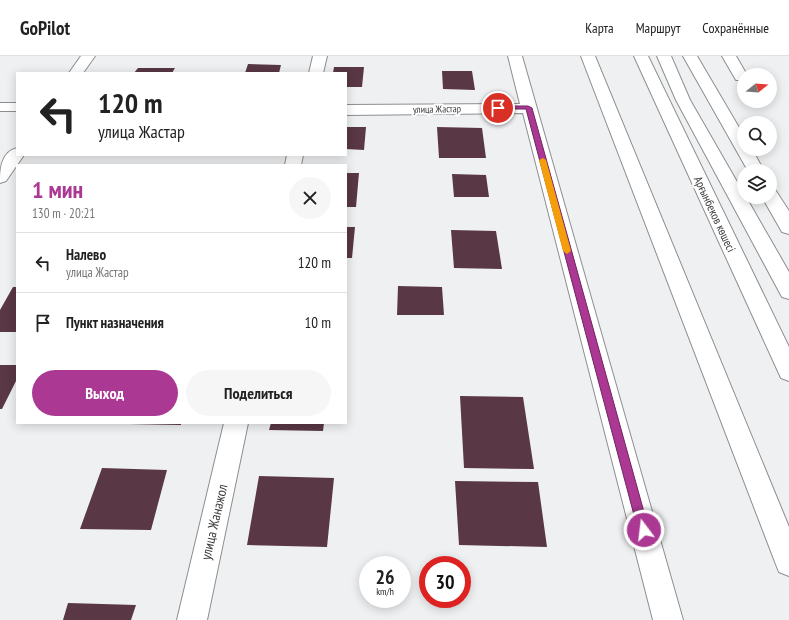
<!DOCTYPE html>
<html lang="ru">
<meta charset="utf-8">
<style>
:root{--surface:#fff;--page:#f6f6f6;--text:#222;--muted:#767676;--line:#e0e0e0;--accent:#ab3994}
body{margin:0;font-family:"PT Sans Narrow",sans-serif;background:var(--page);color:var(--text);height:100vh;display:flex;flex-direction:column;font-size:15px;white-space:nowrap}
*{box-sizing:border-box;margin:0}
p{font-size:13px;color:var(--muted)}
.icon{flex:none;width:22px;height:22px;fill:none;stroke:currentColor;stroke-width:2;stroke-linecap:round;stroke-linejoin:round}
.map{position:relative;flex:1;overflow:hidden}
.sheet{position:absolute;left:16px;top:108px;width:331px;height:260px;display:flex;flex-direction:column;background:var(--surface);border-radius:0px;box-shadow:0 2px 10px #0003}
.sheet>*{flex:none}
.top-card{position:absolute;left:16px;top:16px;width:331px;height:84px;border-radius:0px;box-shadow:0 2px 10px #0003;background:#fff;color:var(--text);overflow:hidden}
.needle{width:26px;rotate:73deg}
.tools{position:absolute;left:737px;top:12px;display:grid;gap:8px}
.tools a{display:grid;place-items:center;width:40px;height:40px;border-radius:50%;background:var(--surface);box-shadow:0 2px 10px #0003;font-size:20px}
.speed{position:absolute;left:359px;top:500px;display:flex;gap:8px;font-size:20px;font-weight:700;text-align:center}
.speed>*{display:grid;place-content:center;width:52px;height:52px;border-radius:50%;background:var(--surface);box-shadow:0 2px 10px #0003;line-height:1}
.speed small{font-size:10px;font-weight:400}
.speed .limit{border:6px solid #d22;background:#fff;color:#111}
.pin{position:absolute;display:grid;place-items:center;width:34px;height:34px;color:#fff;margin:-17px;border:2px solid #fff;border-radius:50%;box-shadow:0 1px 4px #0007}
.me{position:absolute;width:44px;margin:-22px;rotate:345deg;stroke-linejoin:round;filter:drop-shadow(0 0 3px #0008)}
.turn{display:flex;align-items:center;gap:14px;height:84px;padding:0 16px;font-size:18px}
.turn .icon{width:52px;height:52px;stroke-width:2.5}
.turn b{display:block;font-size:28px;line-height:34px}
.round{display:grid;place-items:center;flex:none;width:42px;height:42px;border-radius:21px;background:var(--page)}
.summary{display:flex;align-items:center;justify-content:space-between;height:68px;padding:0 16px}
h1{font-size:24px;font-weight:600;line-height:30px;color:var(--accent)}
.button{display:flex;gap:8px;margin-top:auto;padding:8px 16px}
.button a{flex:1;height:46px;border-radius:24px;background:var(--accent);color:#fff;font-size:16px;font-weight:600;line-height:46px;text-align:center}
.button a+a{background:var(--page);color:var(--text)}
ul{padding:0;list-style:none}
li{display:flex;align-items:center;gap:12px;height:60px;padding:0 16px;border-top:1px solid var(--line)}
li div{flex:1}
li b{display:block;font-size:15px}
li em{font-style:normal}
header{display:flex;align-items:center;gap:24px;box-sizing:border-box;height:56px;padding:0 20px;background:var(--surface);border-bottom:1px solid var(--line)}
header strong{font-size:19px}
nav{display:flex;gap:22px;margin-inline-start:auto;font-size:14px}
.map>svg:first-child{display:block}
.building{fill:#593745}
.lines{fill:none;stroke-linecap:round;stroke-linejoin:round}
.minor-casing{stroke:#8c8e8f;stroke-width:2}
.major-casing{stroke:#8c8e8f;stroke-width:2}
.minor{fill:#fff;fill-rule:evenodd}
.major{fill:#fff;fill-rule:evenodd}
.route{fill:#ab3994;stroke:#6f2560}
.slow{fill:#f59e0b}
.labels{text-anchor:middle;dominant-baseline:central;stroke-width:4;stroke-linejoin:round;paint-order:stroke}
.far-street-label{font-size:10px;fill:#3c3c3d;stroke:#fff}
.street-label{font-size:12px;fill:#3c3c3d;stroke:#fff}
.near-street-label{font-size:14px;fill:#3c3c3d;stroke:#fff}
</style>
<header>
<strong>GoPilot</strong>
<nav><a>Карта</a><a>Маршрут</a><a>Сохранённые</a></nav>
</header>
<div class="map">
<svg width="789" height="564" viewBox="0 0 789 564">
<rect width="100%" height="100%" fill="#eff0f2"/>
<path class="building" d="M 248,8 L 281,9 L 279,17 L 245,17 Z
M 334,11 L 364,11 L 362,31 L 346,31 L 346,17 L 333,17 Z
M 138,12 L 175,12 L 172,17 L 134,17 Z
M 442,15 L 472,15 L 475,34 L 443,33 Z
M 346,71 L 366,71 L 364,94 L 346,93 Z
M 437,71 L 482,72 L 486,102 L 439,102 Z
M 346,117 L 359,117 L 356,151 L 346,151 Z
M 452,118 L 486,119 L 489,141 L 454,141 Z
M 346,171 L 355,171 L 352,202 L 346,202 Z
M 451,174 L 496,175 L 502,213 L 454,212 Z
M 398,230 L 442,231 L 444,259 L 397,259 Z
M 13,231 L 17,231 L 17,276 L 0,276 L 0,254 Z
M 0,309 L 17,309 L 17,323 L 2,353 L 0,353 Z
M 460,340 L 523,341 L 534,413 L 464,412 Z
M 128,367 L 181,367 L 181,369 L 128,368 Z
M 271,367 L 324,367 L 323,375 L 269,374 Z
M 102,412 L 167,414 L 151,474 L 80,473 Z
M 259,420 L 334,422 L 327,491 L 247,489 Z
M 455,425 L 538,426 L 547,491 L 459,489 Z
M 68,547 L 136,549 L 131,564 L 63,564 Z"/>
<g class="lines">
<defs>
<path id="minor" d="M 81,0 L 95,0 L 83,17 L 69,17 Z
M 313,0 L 327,0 L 323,17 L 309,17 Z
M 508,0 L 522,0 L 683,564 L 653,564 L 523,57 L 346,59 L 346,49 L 520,48 Z
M 722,0 L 736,0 L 747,19 L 744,19 L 744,24 L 736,24 Z
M 0,47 L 17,47 L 17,55 L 0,55 Z
M 17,92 L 17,99 L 24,99 L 6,125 L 0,127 C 0,113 1,96 17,92 Z
M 287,99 L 303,99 L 301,109 L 285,109 Z
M 224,367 L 248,367 L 207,564 L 177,564 Z"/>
<path id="major" d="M 581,0 L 595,0 L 789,471 L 789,520 L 779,516 L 775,506 Z
M 634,0 L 648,0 L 789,291 L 789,325 L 781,322 Z
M 657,0 L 671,0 L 690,44 L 744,138 L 744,141 L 746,141 L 789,216 L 789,243 L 782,241 L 676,44 Z
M 683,0 L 697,0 L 744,80 L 744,93 L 752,93 L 764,115 L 748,115 Z
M 770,133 L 776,135 L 789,155 L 789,178 L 782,176 L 762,141 L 770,141 Z"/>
</defs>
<use href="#minor" class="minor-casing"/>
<use href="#major" class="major-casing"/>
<use href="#minor" class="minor"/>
<use href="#major" class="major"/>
</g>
<path class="route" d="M 498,50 L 528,50 L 532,52 L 649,474 L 648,478 L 644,479 L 640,478 L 638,474 L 526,53 L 496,53 L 496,51 Z"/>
<path class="slow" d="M 543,102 L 546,104 L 571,195 L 567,198 L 563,195 L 539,104 Z"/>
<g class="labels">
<g class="far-street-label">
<text transform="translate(437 53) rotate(-1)">улица Жастар</text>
</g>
<g class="street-label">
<text transform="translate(715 158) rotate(65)">Арғынбеков көшесі</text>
</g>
<g class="near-street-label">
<text transform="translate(214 466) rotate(-77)">улица Жанажол</text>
</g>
</g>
</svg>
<div class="tools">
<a><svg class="needle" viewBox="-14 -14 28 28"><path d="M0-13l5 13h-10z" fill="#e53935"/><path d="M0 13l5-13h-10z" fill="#767676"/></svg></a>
<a><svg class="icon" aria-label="search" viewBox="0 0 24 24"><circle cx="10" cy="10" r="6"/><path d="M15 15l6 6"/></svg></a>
<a><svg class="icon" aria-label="layers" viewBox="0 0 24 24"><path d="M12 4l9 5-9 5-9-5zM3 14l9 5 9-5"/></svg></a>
</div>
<div class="speed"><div>26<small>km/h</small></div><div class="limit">30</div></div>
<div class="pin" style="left:498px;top:52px;background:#d93025"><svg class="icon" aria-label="arrive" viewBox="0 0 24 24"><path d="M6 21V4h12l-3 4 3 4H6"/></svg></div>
<svg class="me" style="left:644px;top:474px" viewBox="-20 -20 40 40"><circle r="17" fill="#ab3994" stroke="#fff" stroke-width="3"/><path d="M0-11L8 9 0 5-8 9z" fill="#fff"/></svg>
<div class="top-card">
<div class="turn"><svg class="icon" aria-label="left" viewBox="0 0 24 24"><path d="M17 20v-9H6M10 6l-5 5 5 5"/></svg><div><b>120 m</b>улица Жастар</div></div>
</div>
<section class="sheet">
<div class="summary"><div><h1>1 мин</h1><p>130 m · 20:21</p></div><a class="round"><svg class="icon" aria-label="close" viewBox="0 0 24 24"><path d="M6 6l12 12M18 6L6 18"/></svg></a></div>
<ul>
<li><svg class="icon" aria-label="left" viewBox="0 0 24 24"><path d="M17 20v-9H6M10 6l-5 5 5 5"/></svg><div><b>Налево</b><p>улица Жастар</p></div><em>120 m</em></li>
<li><svg class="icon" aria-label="arrive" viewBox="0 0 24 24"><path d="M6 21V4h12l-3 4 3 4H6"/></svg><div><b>Пункт назначения</b></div><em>10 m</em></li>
</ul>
<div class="button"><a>Выход</a><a>Поделиться</a></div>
</section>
</div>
